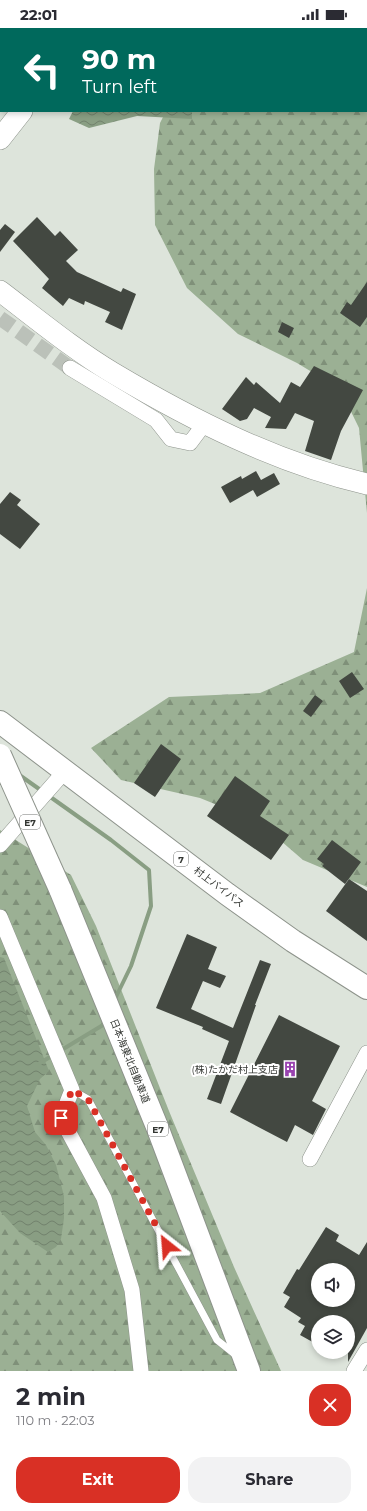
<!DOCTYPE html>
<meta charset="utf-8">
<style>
:root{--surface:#fff;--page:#f2f2f3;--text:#2b2b33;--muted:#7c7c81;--accent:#d93025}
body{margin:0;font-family:Montserrat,"Noto Sans JP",sans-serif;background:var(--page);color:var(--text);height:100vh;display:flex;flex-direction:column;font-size:15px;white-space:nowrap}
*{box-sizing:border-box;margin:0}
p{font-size:13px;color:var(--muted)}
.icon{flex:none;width:22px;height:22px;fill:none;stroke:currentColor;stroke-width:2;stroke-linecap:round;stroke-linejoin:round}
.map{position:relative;height:1343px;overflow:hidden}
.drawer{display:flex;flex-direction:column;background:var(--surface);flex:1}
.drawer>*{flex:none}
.hud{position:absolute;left:0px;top:0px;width:367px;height:84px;box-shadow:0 2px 6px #0003;background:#00695c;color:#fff;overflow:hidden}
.controls{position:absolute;left:311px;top:1235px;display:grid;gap:8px}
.controls a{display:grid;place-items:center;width:44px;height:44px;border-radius:50%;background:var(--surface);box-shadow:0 2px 6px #0003;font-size:20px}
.pin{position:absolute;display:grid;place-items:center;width:34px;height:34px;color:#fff;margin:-17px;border-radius:8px;box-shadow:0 2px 6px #0006}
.me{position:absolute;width:44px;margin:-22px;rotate:332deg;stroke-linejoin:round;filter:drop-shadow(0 0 3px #0008)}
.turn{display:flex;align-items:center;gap:14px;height:84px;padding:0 16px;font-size:18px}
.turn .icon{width:52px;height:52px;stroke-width:2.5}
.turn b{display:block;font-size:28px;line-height:34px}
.round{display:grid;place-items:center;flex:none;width:42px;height:42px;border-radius:16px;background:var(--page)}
.head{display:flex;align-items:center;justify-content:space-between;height:68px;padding:0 16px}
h1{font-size:24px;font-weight:700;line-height:30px}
.cta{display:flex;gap:8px;margin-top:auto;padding:8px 16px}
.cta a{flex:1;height:46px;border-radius:16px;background:var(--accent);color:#fff;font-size:16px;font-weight:700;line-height:46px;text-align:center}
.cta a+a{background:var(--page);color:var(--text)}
.status{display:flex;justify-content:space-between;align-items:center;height:28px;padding:0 20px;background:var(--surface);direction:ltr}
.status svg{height:11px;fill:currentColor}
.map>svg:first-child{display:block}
.forest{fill:url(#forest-firs)}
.water{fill:url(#water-waves)}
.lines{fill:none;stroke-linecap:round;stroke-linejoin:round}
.stream{stroke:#899e83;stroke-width:4}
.building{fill:#434841;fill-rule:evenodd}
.street-tunnel{stroke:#bbc1b9;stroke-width:15;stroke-dasharray:15 8;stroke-linecap:butt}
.lane-casing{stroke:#8d938b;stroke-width:8}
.street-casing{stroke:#8d938b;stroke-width:16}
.secondary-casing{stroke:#8d938b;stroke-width:22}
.highway-casing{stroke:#8d938b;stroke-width:24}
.lane{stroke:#fff;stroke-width:7}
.street{stroke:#fff;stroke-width:15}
.secondary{stroke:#fff;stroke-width:21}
.highway{stroke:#fff;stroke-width:22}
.highway-bridge-casing{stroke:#8d938b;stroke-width:24;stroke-linecap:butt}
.highway-bridge{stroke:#fff;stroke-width:22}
.route{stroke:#d93025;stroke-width:7;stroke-dasharray:0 12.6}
.labels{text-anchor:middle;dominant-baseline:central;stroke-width:4;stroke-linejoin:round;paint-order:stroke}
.shield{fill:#fff;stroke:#717370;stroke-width:1}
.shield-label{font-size:9px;font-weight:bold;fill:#343733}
.street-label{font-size:10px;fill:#343733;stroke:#fff}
.poi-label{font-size:10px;fill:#343733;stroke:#fff;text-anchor:end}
</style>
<div class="status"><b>22:01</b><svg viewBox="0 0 49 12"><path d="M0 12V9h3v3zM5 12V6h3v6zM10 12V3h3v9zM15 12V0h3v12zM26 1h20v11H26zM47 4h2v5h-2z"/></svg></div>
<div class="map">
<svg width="367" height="1343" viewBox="0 0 367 1343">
<defs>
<pattern id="forest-firs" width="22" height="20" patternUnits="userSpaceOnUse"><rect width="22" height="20" fill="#9bb094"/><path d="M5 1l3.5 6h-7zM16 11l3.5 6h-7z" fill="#7f9079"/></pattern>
<pattern id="water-waves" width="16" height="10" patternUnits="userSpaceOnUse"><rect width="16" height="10" fill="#899e83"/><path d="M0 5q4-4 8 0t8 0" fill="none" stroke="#71826c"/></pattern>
</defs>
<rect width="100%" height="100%" fill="#dde4db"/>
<path class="forest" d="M 203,0 L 367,0 L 367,485 L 359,400 L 340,361 L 297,335 L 238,306 L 187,260 L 155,197 L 154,141 L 160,95 L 166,83 L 366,83 L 366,1 Z
M 367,560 L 367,859 L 303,832 L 259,794 L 200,770 L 121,752 L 91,720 L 169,669 L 260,665 L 354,624 Z
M 0,802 L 71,847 L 96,898 L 169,1083 L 234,1239 L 281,1343 L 0,1343 Z"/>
<path class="water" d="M 73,83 L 192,83 L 192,91 L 137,88 L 89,100 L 69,91 Z
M 0,929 L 4,930 L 49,1043 L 40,1051 L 27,1078 L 35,1104 L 46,1117 L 56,1137 L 64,1168 L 64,1190 L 61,1211 L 56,1219 L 48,1224 L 20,1205 L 0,1183 Z"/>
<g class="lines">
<path class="stream" d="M 18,746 L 111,812 L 149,842 L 151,878 L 131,938 L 114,973
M 40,1035 L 103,997 L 105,992"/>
</g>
<path class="building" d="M 37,189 L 55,208 L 60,203 L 78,222 L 66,233 L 77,244 L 121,264 L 123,260 L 136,266 L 122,302 L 105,294 L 110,284 L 85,273 L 84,277 L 69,270 L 63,278 L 42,260 L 49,251 L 13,213 Z
M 5,196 L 15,204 L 0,224 L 0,202 Z
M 367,254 L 367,289 L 360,299 L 340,285 L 347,274 L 351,277 Z
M 282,294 L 294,300 L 289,310 L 278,304 Z
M 314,338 L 363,362 L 341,403 L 331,432 L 305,423 L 314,393 L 295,385 L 286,401 L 265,400 L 271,389 L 254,380 L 247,391 L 240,393 L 222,381 L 246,349 L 254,357 L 256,354 L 280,375 L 291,354 L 300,359 Z
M 256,443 L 261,452 L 274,445 L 280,456 L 257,469 L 253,462 L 230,475 L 221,459 L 241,448 L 242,451 Z
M 10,464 L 21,472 L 17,477 L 40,496 L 20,521 L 0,506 L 0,476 Z
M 352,644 L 364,661 L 350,670 L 339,653 Z
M 315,667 L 323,673 L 311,689 L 303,683 Z
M 161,716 L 181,731 L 155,769 L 134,755 Z
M 235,748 L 270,773 L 260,788 L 289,807 L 271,832 L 207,788 Z
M 332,812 L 361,834 L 345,856 L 322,838 L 324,836 L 317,831 Z
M 349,851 L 367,863 L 367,913 L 326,883 Z
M 187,906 L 217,919 L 208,941 L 226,948 L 220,960 L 203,953 L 191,981 L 233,1000 L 260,932 L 271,936 L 255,977 L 256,977 L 221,1076 L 207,1071 L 229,1013 L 202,1001 L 203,999 L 156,980 Z
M 279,987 L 340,1018 L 312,1073 L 326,1081 L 313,1107 L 295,1097 L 287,1114 L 230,1084 Z
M 326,1199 L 339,1207 L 336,1213 L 359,1227 L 367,1214 L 367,1300 L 348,1334 L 348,1294 L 318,1294 L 318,1317 L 300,1307 L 305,1298 L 298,1294 L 301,1290 L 284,1279 L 290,1269 L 283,1265 L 297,1241 L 299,1242 ZM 318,1242 L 348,1242 L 348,1272 L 318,1272 Z"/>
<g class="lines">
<path class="street-tunnel" d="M 0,290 L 70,340"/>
<defs>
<path id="lane" d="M 72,1062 L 88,1071 L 217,1312 L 237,1328"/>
<path id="street" d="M 70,340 L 156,392 L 171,411 L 190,415 L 205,395
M 0,817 L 65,743
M 0,889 L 72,1062 L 61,1090 L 104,1170 L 132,1262 L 141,1343
M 310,1131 L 367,1025
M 354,1343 L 367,1322"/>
<path id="secondary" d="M 69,1 L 69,0
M 0,111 L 22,83
M 0,263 C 37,291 73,321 113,345 C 192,392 277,435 367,456"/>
<path id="highway" d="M 0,694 L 227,866 L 293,913 L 367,960
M 60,861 L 158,1101 L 249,1343"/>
</defs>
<use href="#lane" class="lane-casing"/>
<use href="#street" class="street-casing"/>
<use href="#secondary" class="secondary-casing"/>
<use href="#highway" class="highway-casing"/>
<use href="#lane" class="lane"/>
<use href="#street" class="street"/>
<use href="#secondary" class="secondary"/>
<use href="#highway" class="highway"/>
<defs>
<path id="highway-bridge" d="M 0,727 L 60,861"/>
</defs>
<use href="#highway-bridge" class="highway-bridge-casing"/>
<use href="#highway-bridge" class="highway-bridge"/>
</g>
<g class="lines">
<path class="route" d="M 61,1090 L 72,1062 L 88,1071 L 167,1218"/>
</g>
<defs>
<symbol id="building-bare" viewBox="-9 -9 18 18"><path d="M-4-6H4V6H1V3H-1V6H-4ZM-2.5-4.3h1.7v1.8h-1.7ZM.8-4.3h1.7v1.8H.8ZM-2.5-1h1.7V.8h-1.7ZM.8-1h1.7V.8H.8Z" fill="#9943b0" stroke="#fff" stroke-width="2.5" paint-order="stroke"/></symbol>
</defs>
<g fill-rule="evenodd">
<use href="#building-bare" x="279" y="1030" width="22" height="22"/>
</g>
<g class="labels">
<g class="shield">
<rect x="20" y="787" width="20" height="14" rx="3"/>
<rect x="174" y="824" width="14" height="14" rx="3"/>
<rect x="148" y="1094" width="20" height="14" rx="3"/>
</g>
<g class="shield-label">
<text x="30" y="794">E7</text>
<text x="181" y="831">7</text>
<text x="158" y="1101">E7</text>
</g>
<g class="street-label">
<text transform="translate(219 859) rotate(37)">村上バイパス</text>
<text transform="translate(130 1033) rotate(68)">日本海東北自動車道</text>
</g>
<g class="poi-label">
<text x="278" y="1041">(株)たかだ村上支店</text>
</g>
</g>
</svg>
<div class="controls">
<a><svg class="icon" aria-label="sound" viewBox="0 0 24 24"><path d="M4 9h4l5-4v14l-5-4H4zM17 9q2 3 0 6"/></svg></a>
<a><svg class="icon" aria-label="layers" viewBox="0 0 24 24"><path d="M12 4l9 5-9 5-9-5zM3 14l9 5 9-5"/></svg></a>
</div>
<div class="pin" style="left:61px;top:1090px;background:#d93025"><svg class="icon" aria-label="arrive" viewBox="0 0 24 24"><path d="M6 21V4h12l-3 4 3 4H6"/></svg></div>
<svg class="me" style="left:167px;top:1218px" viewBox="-20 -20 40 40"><path d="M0-17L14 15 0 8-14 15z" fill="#d93025" stroke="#fff" stroke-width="4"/></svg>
<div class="hud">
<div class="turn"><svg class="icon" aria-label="left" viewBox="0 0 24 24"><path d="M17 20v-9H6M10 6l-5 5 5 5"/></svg><div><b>90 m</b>Turn left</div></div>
</div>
</div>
<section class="drawer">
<div class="head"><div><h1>2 min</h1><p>110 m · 22:03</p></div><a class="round" style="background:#d93025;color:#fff"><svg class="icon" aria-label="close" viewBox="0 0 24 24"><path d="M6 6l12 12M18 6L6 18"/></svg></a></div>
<div class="cta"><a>Exit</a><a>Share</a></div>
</section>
